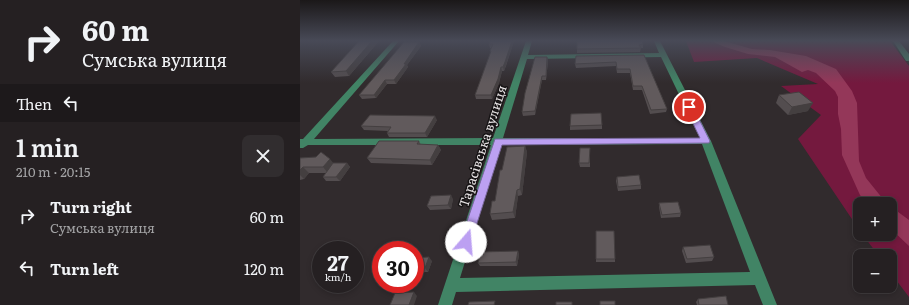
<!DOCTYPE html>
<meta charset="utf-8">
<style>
:root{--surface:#252022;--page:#312d2f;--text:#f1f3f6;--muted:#a3a3a5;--line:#423e40}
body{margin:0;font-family:Literata,serif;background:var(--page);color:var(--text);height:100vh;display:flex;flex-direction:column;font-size:15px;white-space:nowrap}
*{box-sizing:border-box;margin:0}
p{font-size:13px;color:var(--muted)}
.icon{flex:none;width:22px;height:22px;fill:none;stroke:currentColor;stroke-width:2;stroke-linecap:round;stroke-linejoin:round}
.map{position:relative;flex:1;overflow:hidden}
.drawer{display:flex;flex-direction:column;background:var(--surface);width:300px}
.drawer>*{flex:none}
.top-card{background:#252022;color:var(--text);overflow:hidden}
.buttons{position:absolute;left:553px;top:197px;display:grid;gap:8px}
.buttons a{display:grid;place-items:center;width:44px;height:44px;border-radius:8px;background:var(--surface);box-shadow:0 2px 6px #0003,0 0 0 1px var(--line);font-size:20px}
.speed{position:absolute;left:12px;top:241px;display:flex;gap:8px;font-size:20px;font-weight:700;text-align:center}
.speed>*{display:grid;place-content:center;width:52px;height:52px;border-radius:50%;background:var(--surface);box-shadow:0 2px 6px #0003,0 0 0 1px var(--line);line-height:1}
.speed small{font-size:10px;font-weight:400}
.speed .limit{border:6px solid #d22;background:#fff;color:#111}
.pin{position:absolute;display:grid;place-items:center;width:34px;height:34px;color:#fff;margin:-17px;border:2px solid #fff;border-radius:50%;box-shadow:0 1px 4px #0007}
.me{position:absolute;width:44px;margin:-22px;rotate:18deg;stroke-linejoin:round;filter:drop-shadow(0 0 3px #0008)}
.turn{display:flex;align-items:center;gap:14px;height:84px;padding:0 16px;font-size:18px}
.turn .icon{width:52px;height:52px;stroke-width:2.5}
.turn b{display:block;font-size:28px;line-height:34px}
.then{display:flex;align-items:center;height:38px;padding:0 16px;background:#0003;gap:8px;font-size:15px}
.round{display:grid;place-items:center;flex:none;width:42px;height:42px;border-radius:8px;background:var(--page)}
.headline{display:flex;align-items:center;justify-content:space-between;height:68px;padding:0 16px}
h1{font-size:24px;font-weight:600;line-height:30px}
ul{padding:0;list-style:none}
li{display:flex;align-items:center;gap:12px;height:52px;padding:0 16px}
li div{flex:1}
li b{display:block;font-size:15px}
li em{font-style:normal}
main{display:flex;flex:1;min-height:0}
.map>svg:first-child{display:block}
.green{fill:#74193e}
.water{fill:#943759}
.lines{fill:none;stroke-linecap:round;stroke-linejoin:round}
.minor{fill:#418465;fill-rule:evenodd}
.wall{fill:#534d4f}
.shaded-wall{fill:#443f40}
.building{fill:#615a5c;stroke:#443f40}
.route{fill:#bca0f2;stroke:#7a689d}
.labels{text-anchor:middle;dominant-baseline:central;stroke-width:3;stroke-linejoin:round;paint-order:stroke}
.street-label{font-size:13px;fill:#e7e3e4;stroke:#171415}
</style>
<main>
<section class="drawer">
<div class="top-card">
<div class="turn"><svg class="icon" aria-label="right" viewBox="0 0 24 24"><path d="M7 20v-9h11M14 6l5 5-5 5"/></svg><div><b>60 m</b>Сумська вулиця</div></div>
<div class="then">Then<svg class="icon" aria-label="left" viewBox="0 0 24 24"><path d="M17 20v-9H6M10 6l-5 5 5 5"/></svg></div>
</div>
<div class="headline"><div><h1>1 min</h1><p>210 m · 20:15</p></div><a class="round"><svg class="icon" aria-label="close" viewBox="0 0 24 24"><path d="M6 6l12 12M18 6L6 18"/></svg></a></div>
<ul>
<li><svg class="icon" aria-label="right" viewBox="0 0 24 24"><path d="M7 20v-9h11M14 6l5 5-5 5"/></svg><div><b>Turn right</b><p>Сумська вулиця</p></div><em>60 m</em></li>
<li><svg class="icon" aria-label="left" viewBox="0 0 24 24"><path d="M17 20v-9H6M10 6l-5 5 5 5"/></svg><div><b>Turn left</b></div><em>120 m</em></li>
</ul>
</section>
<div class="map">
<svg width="609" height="305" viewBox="0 0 609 305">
<rect width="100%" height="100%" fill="#312b2d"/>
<path class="green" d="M 386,41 L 590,41 L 609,66 L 609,297 L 590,272 L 590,256 L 579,256 L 562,234 L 590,234 L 590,204 L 560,204 L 560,231 L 498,139 L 521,115 L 481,86 L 518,84 L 457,58 L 394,62 Z"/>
<path class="water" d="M 411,41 L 424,41 L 452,49 L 470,50 L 506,56 L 536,69 L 552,91 L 557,103 L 559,161 L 566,178 L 587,204 L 567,204 L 560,195 L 542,155 L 541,129 L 538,114 L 538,97 L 535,91 L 516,73 L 508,70 L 502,72 L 475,57 L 448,54 L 425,47 Z
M 590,206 L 609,220 L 609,246 L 590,228 Z"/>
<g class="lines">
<path class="minor" d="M 93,41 L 99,41 L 14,139 L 193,138 L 226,41 L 232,41 L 228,55 L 359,53 L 354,41 L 360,41 L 411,141 L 477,305 L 463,305 L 455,285 L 156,292 L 152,305 L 138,305 L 191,145 L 8,145 L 3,148 L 0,148 L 0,139 L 3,139 ZM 361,57 L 400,138 L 203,138 L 227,59 ZM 402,144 L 450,272 L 160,278 L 201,145 Z
M 593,41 L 599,41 L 609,54 L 609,61 L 606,61 Z"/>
</g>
<path class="wall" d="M 79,41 L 49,76 L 35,77 L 31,72 Z
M 190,41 L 214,41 L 206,66 L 204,71 L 202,71 L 199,83 L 192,99 L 176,99 L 175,95 L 191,53 L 190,51 L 191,48 L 190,48 L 189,44 Z
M 119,42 L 121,46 L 107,65 L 108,67 L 96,84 L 87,84 L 76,98 L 62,99 L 59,95 Z
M 343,44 L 343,48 L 341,48 L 340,52 L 277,53 L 277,49 Z
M 344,55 L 367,109 L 366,112 L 350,114 L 342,90 L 333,90 L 330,73 L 317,73 L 316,66 L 276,68 L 275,64 Z
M 247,57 L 248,61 L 246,80 L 242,80 L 235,115 L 223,116 L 222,112 Z
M 479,95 L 508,111 L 488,115 L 476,103 Z
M 137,120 L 127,137 L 89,137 L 87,133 L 88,131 L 64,130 L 61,126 Z
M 302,125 L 302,129 L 270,130 L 270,126 Z
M 119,141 L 121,145 L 138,145 L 141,150 L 132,165 L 71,163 L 67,158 Z
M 225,146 L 227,152 L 222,195 L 218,196 L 215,218 L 192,220 L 190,214 L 195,201 L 202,170 Z
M 290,152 L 290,167 L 280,167 L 279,163 Z
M 0,158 L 33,163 L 47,163 L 50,167 L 40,181 L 26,181 L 23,177 L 26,173 L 9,173 L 4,179 L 0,180 Z
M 317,177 L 341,185 L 341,189 L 318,191 L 316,181 Z
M 153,199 L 151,209 L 130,210 L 127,206 Z
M 359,203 L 381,213 L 380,217 L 361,218 L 359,207 Z
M 296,231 L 315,259 L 315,262 L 296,262 Z
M 383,247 L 414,257 L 412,261 L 386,263 L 382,251 Z
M 218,251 L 219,255 L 217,266 L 180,266 L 178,263 Z
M 115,258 L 132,261 L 128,272 L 115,272 Z
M 398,299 L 428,305 L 397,305 L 396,302 Z"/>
<path class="shaded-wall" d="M 72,41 L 79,41 L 49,76 L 46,71 Z
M 212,41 L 214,41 L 204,71 L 203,67 Z
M 119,42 L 121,46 L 107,65 L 108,67 L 96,84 L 94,80 L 104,64 Z
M 247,57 L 248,61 L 246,80 L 246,76 Z
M 201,67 L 202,71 L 199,83 L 192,99 L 191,95 Z
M 242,76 L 242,80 L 235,115 L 235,111 Z
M 85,80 L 87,84 L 76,98 L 74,95 Z
M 513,103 L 508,111 L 488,115 L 492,107 Z
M 135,116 L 137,120 L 127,137 L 125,133 Z
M 138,145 L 141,150 L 132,165 L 130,160 Z
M 225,146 L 227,152 L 222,195 L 220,189 Z
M 30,159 L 35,165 L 28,173 L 23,167 Z
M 47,163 L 50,167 L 40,181 L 36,177 Z
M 3,167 L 9,173 L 4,179 L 0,175 L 0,170 Z
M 217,190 L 218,196 L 215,218 L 213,212 Z
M 151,195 L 153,199 L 151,209 L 148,205 Z
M 218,251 L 219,255 L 217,266 L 216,262 Z
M 129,257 L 132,261 L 128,272 L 125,268 Z
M 114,292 L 117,296 L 114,305 L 109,305 Z"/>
<path class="building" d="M 59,41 L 72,41 L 46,71 L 31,72 Z
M 190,41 L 212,41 L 205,62 L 203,67 L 201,67 L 198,79 L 191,95 L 175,95 L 191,51 L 190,51 L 193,44 L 189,44 Z
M 277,41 L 342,41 L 343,44 L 339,45 L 341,48 L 277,49 Z
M 104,42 L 119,42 L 104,64 L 106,64 L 94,80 L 85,80 L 74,95 L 59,95 Z
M 344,55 L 367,109 L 351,110 L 342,86 L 333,86 L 330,69 L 317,69 L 316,62 L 275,64 L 276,56 Z
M 235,57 L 247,57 L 246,76 L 242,76 L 235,111 L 222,112 L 225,93 Z
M 499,92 L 513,103 L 492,107 L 479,95 Z
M 301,113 L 302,125 L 270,126 L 271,114 Z
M 70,115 L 135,116 L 125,133 L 87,133 L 91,127 L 61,126 Z
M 79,141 L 119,141 L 117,144 L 138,145 L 130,160 L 67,158 Z
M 225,146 L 220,189 L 217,190 L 213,212 L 190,214 L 192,201 L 195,201 L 200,170 L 202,170 L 207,147 Z
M 280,148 L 290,148 L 289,163 L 279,163 Z
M 21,152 L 30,159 L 23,167 L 3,167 L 0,170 L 0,158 L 16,157 Z
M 33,163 L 47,163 L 36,177 L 23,177 Z
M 339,175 L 341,185 L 318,187 L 317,177 Z
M 151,195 L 148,205 L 127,206 L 131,196 Z
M 378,202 L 381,213 L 362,215 L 359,203 Z
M 296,231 L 314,231 L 315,259 L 296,259 Z
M 410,245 L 414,257 L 387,259 L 383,247 Z
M 218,251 L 216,262 L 178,263 L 181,252 Z
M 129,257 L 125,268 L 115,268 L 115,258 Z
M 114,292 L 109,305 L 90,305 L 95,293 Z
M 426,296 L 428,305 L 399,305 L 398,299 Z
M 195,301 L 194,305 L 168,305 L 169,302 Z
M 300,301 L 315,301 L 315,305 L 300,305 Z
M 256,302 L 272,302 L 272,305 L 256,305 Z"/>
<linearGradient id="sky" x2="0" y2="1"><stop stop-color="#1b1819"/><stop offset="0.49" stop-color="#484a57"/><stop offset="1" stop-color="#484a57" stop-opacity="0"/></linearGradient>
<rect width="609" height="83" fill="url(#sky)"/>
<path class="route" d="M 389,104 L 393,107 L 410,141 L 409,143 L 202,145 L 171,242 L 170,245 L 166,247 L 162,245 L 160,242 L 195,139 L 400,138 L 385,107 Z"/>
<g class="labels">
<g class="street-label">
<text transform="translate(182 146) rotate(-72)">Тарасівська вулиця</text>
</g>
</g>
</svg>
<div class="buttons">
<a>+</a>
<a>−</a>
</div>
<div class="speed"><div>27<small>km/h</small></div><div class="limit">30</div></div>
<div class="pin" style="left:389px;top:107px;background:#d93025"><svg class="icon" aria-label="arrive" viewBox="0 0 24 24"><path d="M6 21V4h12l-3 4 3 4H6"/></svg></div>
<svg class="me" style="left:166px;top:242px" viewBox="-20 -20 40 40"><circle r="19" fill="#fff"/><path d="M0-13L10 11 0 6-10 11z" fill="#bca0f2"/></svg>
</div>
</main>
